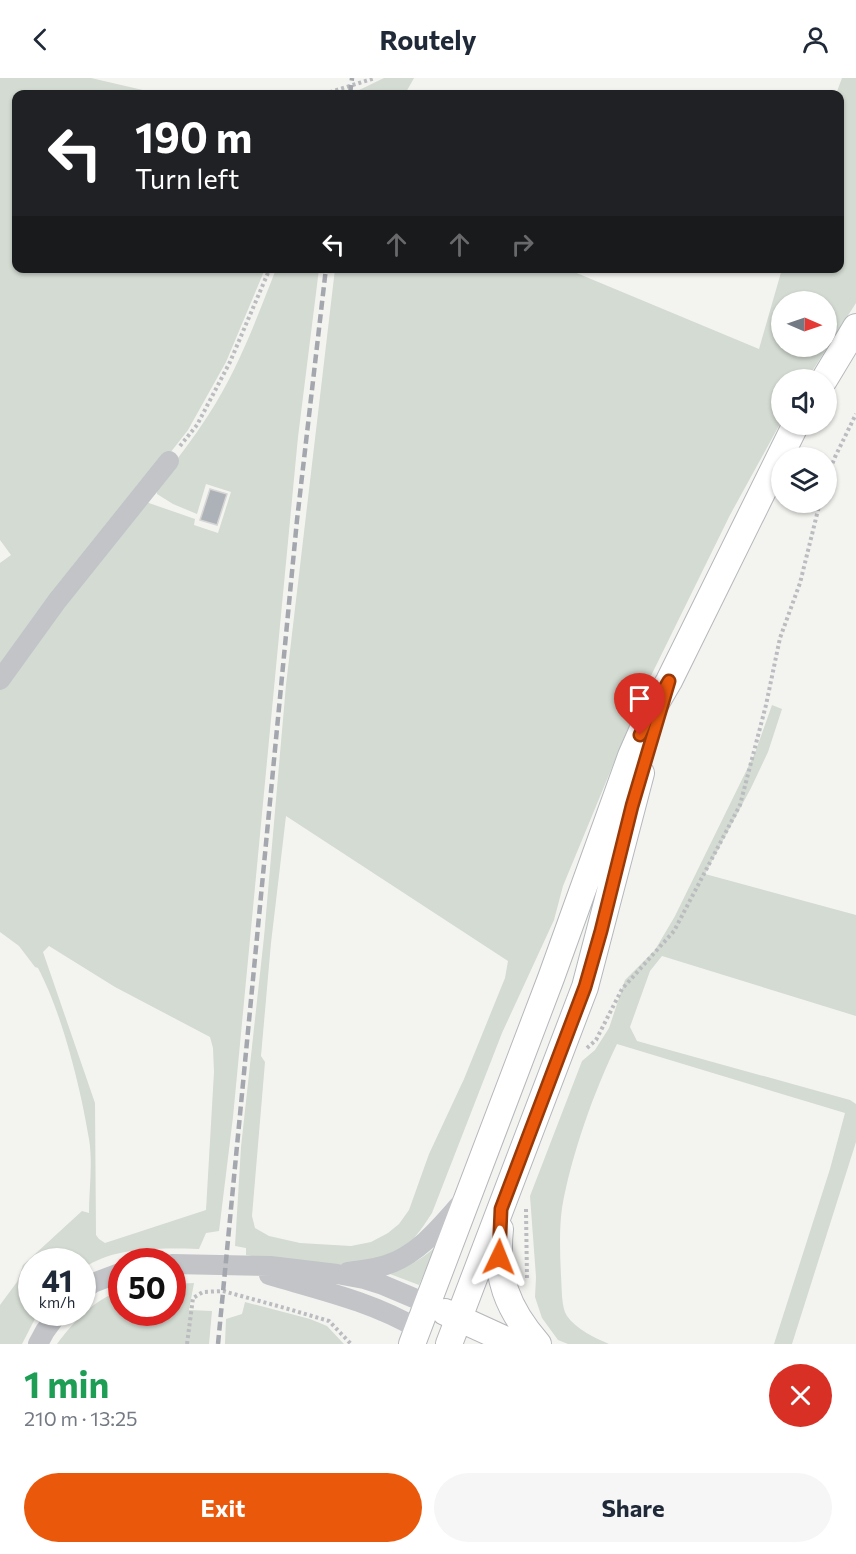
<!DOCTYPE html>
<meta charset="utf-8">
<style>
:root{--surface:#fff;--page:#f6f6f7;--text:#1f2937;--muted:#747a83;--accent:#ea580c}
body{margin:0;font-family:Commissioner,sans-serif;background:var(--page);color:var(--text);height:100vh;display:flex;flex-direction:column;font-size:22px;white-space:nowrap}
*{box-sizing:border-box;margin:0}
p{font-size:20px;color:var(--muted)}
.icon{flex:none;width:33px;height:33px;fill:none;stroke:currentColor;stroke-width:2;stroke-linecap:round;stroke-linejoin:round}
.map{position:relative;height:1266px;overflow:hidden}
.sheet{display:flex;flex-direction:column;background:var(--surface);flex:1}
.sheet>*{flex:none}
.hud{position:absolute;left:12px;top:12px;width:832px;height:183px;border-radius:12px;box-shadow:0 2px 4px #0004;background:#202124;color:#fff;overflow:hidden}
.needle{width:39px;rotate:92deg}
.buttons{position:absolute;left:771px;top:213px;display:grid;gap:12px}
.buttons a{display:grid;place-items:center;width:66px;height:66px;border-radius:50%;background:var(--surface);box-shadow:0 2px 4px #0004;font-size:30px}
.speed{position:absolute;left:18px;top:1170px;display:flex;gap:12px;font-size:30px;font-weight:700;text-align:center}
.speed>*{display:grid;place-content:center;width:78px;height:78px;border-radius:50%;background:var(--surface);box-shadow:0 2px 4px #0004;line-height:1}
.speed small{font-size:15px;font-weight:400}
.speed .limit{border:9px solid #d22;background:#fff;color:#111}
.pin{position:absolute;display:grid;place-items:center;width:51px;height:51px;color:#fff;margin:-62px -26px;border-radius:50% 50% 50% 0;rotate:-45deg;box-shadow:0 0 6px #0007}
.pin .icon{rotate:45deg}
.me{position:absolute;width:66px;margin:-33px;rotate:2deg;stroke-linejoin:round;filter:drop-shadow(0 0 4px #0008)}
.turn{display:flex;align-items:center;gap:21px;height:126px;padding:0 24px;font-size:27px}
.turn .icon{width:78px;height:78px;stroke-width:2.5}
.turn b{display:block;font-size:42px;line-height:51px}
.lanes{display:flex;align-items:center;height:57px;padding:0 24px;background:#0003;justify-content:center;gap:30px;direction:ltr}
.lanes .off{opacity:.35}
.round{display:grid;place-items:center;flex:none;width:63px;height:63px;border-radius:32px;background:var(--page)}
.overview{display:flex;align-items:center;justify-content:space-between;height:102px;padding:0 24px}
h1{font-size:36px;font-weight:700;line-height:45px;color:#1e9e55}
.primary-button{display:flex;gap:12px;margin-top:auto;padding:12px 24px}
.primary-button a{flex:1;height:69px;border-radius:36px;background:var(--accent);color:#fff;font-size:24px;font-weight:700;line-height:69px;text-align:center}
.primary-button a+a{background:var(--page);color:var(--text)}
header{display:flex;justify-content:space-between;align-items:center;height:78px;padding:0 24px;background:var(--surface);font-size:27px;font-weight:700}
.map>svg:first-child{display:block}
.green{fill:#d3dbd2;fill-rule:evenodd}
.building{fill:#adb1b8;stroke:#d5d5d3;stroke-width:1.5}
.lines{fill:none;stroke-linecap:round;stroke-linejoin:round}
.major-casing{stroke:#b5b7bb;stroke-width:28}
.path{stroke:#bbbcbf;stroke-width:4;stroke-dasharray:3 3;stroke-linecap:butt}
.minor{stroke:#c2c4c8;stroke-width:20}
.major{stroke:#fff;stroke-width:26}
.rail{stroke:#a4a7ae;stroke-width:4.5;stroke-dasharray:9 4.5;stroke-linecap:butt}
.route-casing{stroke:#983908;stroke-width:15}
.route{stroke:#ea580c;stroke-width:10}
</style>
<header><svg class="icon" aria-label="back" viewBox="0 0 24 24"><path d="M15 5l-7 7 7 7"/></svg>Routely<svg class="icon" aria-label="person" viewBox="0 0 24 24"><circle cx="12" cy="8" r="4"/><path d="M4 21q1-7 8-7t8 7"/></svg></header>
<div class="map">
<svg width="856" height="1266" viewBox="0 0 856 1266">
<rect width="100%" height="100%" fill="#f3f4f0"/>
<path class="green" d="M 0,0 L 91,0 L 160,16 L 16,16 L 16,190 L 265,191 L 226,284 L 188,352 L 0,593 L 0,485 L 11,477 L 0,462 Z
M 384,0 L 414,0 L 405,16 L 354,16 L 355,14 Z
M 842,0 L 856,0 L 856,225 L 807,301 L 782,302 L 781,344 L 730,437 L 644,612 L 563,808 L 554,842 L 502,955 L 432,1135 C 424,1147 417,1159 406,1167 C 364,1200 295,1184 246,1177 L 246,1170 L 235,1168 L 241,1069 L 264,859 L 286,607 L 335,191 L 567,191 L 759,271 L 782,191 L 840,190 L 840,16 L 836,16 ZM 782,224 L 826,224 L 826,268 L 782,268 ZM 286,738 L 508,883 L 505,900 L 464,1001 L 429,1076 L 409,1132 L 399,1146 L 388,1155 L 371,1164 L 351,1168 L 300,1165 L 269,1158 L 255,1150 L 252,1138 L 265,984 L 261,978 L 271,865 Z
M 276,191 L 319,191 L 298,359 L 233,1039 L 219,1153 L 206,1155 L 199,1171 C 164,1170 112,1168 83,1191 L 82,1184 L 32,1184 L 32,1234 L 38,1235 L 22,1266 L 0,1266 L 0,1227 L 17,1204 L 23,1187 L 82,1133 L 89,1135 C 89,1111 93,1085 89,1061 C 81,1011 62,935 38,890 L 35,889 L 19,868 L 0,854 L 0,608 L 146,424 L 195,441 L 194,447 L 218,455 L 231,414 L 206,406 L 197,436 L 173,426 L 157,416 L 157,407 C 175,384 193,361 209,336 C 238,291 257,240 276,191 ZM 49,868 L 115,909 L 210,959 L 213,970 L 214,994 L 206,1132 L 105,1165 L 99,1161 L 96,1157 L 95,1025 L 43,874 Z
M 772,627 L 782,631 L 768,674 L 751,710 L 705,796 L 856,837 L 856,938 L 662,878 L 650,893 L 630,949 L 637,963 L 850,1022 L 856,1026 L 856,1064 L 792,1266 L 774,1266 L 830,1091 L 845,1035 L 617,966 C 594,1013 571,1078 562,1130 C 559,1152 560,1176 561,1198 C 562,1210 561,1229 567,1238 C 576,1251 595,1260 609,1266 L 568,1266 L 558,1262 L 542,1240 L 535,1219 L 536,1199 L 530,1118 L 582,983 L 595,972 L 609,950 L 625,902 L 655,872 L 675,838 L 755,675 Z
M 433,1171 L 434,1173 L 419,1207 L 390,1196 L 389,1194 C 407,1189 419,1183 433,1171 Z
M 194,1205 L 189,1232 L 212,1233 L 209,1266 L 57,1266 C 75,1242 93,1223 121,1212 L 122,1234 L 172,1234 L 173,1206 Z
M 245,1224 L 310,1241 L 327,1248 L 344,1266 L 225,1266 L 226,1241 L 242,1236 Z"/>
<path class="building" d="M 210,411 L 227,416 L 217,447 L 200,442 Z"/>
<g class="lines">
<defs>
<path id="major" d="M 824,302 L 856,249
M 500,1151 C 495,1198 507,1231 538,1266
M 445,1234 L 515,1266
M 412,1266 L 551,900 L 631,678 L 649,637 L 669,603 L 796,346
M 449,1266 L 585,909 L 641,695"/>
</defs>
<use href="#major" class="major-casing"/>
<path class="path" d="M 324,16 L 375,0
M 180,368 L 197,347 L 230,284 L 270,190
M 826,402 L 835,379 L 856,336
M 587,970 L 596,962 L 622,911 L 674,853 L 740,727 L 766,627 L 780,560 L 800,505 L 820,424
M 526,1131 L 527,1202
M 187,1266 L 193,1220 L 203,1214 L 223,1213 L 285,1230 L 329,1243 L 351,1266"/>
<path class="minor" d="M 0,602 L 57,523 L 169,383
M 172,1186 L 270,1188 L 337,1196 L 364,1201 L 383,1207 L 428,1226
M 348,1194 C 361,1192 374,1191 386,1187 C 418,1177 441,1148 462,1124
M 269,1197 C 320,1212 373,1224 418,1251
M 82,1213 L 93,1205 L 122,1194
M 38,1266 L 45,1253 L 59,1234"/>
<use href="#major" class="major"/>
<path class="rail" d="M 350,16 L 352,0
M 218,1266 L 297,442 L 326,190"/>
</g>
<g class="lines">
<defs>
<path id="route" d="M 499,1179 L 501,1131 L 585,909 L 601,853 L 632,728 L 669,603 L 649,637 L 640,657"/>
</defs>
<use href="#route" class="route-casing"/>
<use href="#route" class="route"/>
</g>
</svg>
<div class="buttons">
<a><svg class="needle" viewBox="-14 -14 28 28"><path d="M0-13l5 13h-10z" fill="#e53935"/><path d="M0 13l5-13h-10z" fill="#747a83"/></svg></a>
<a><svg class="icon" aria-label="sound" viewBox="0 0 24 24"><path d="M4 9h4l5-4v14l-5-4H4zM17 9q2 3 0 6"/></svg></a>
<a><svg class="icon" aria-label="layers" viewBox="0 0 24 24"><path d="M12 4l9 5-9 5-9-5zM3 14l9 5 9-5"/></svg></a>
</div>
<div class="speed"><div>41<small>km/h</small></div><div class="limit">50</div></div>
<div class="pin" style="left:640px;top:657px;background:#d93025"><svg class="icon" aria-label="arrive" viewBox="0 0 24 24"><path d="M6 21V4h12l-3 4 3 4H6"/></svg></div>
<svg class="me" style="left:499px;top:1179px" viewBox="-20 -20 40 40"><path d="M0-17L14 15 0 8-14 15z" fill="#ea580c" stroke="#fff" stroke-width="4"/></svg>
<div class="hud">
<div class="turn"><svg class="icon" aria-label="left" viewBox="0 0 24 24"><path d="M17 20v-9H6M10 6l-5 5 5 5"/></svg><div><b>190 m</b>Turn left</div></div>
<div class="lanes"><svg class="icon" aria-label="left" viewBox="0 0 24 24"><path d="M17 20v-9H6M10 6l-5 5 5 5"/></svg><svg class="icon off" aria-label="ahead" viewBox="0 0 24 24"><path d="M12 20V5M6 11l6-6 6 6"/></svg><svg class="icon off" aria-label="ahead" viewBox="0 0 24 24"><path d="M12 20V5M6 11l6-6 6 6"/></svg><svg class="icon off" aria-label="right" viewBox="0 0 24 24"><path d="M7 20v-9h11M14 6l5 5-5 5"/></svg></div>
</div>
</div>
<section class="sheet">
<div class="overview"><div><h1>1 min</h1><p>210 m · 13:25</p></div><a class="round" style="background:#d93025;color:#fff"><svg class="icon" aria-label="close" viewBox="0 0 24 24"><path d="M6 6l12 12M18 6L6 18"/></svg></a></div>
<div class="primary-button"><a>Exit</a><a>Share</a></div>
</section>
